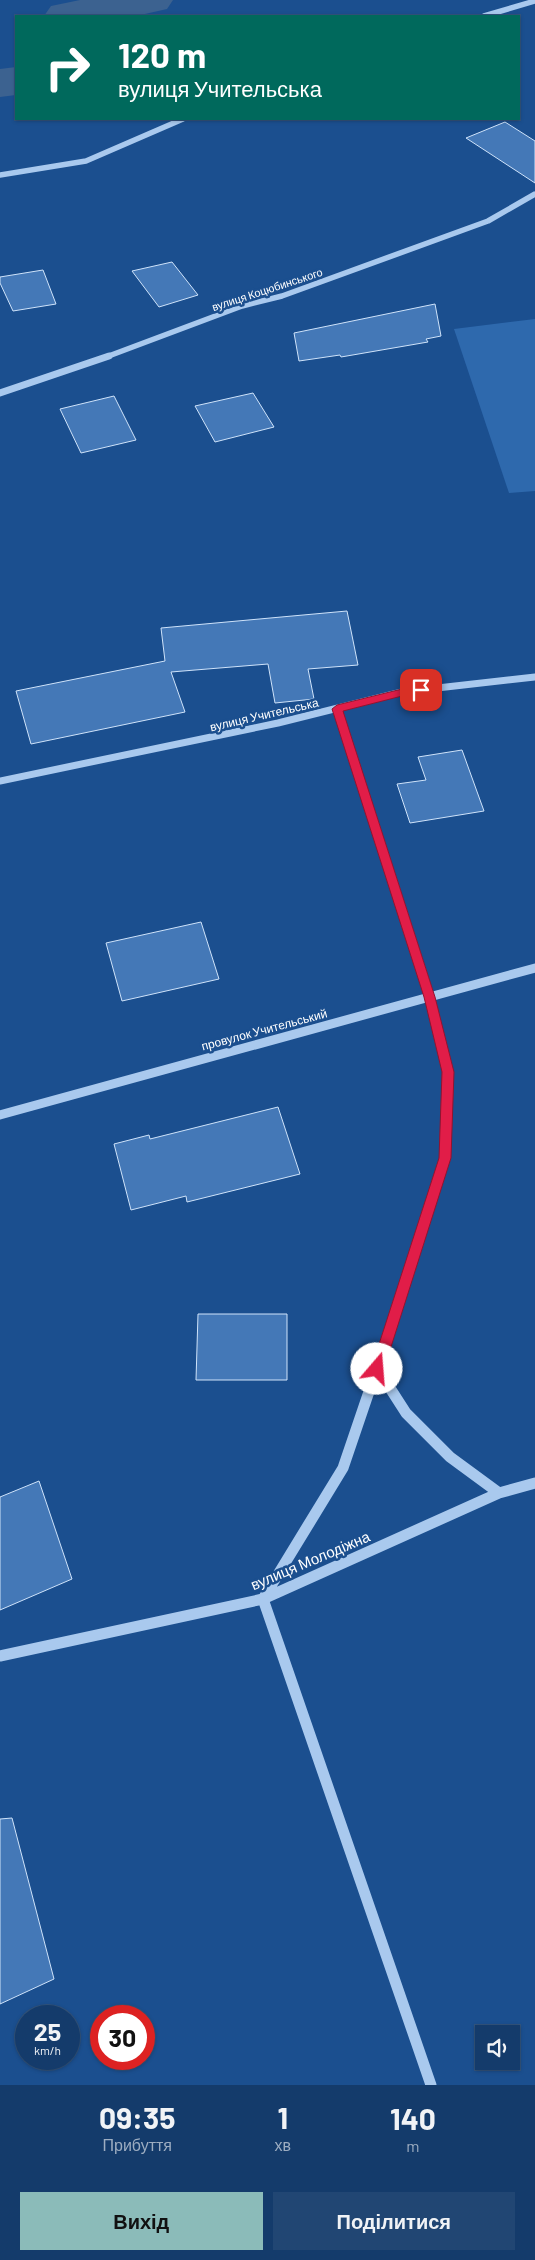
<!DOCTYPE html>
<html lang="uk">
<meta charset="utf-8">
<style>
:root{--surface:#143b6b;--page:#214673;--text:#f1f3f6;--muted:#9dadc1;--line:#33557e;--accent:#8bbbb9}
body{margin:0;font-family:Barlow,sans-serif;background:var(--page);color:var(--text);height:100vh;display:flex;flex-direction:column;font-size:19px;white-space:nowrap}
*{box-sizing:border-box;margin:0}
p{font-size:16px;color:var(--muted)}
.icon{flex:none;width:28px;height:28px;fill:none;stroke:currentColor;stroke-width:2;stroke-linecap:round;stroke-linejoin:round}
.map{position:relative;height:2085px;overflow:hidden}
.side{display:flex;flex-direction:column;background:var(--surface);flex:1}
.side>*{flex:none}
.banner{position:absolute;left:15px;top:15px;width:505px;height:105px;border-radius:0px;box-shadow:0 1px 4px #0004,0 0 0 1px var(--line);background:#00695c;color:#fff;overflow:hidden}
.buttons{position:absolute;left:475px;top:2025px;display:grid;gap:10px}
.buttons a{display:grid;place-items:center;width:45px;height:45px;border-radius:0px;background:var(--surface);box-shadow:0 1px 4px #0004,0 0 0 1px var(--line);font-size:25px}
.speed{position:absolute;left:15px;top:2005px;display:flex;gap:10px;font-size:25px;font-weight:700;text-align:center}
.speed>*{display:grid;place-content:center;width:65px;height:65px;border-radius:50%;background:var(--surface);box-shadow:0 1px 4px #0004,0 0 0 1px var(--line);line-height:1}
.speed small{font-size:12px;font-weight:400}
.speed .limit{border:8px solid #d22;background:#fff;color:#111}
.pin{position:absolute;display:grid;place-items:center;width:42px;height:42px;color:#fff;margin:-21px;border-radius:10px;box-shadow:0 2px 8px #0006}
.me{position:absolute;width:55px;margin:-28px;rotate:18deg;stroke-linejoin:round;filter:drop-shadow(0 0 4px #0008)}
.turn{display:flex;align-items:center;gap:18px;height:105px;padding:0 20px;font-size:22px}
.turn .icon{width:65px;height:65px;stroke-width:2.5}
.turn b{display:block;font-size:35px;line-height:42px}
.eta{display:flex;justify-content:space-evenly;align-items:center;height:85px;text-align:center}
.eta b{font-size:30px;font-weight:700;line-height:35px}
.button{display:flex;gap:10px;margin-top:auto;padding:10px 20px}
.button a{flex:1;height:58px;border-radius:0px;background:var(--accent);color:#111;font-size:20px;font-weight:700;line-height:58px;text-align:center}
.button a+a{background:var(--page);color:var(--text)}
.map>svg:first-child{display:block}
.green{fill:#2e69ad}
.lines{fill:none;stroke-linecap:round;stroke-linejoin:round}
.river{fill:#3c6290;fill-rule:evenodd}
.building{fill:#4478b7;stroke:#cfe3fa}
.minor-far3{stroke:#a9c9ee;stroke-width:5.5}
.minor-far2{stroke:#a9c9ee;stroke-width:7}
.minor-far1{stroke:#a9c9ee;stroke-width:9}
.minor{stroke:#a9c9ee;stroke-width:11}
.route{fill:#e11d48;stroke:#92132f}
.labels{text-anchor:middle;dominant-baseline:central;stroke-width:5;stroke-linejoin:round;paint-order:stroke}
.far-street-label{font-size:11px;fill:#fff;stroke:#1b4f8f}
.street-label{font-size:12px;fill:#fff;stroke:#1b4f8f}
.near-street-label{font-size:15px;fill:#fff;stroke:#1b4f8f}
</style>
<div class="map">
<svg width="535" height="2085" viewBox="0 0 535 2085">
<rect width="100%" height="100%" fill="#1b4f8f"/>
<path class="green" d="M 535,319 L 535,491 L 509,493 L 454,329 Z"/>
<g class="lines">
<path class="river" d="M 80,0 L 173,0 L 167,9 L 136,16 L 44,16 L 51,6 Z
M 16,67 L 16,95 L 0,97 L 0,69 Z"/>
</g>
<path class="building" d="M 505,122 L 535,141 L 535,183 L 466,138 Z
M 172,262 L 198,295 L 159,307 L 132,271 Z
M 43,270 L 56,304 L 13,311 L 0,283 L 0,277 Z
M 435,304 L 441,336 L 426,339 L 428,342 L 341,357 L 340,355 L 299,361 L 294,333 Z
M 253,393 L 274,427 L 215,442 L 195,406 Z
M 114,396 L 136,440 L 81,453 L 60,409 Z
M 347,611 L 358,665 L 308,669 L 314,699 L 275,703 L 268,664 L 171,672 L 185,712 L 31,744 L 16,691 L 165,661 L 161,628 Z
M 462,750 L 484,811 L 410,823 L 397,784 L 426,780 L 418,757 Z
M 201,922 L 219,979 L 122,1001 L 106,943 Z
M 278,1107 L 300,1174 L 187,1202 L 186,1196 L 131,1210 L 114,1144 L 149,1135 L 150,1139 Z
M 198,1314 L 287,1314 L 287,1380 L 196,1380 Z
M 39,1481 L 72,1579 L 0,1610 L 0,1497 Z
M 12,1818 L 54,1979 L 0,2004 L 0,1819 Z"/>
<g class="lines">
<path class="minor-far3" d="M 484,16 L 535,1
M 0,175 L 86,161 L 183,119
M 106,357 L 242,306 L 282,296 L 488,221 L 535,194"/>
<path class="minor-far2" d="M 0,393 L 109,356
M 337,709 L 369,807
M 0,781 L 278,723 L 402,692 L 535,677"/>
<path class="minor-far1" d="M 368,805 L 430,997 L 448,1072 L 445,1158 L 376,1373
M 0,1115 L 535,968
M 377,1369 L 379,1373"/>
<path class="minor" d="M 376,1371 L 343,1468 L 263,1599 L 431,2085
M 379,1371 L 406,1413 L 450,1457 L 499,1493
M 0,1656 L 263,1599 L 499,1493 L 535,1483"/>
</g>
<path class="route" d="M 421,687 L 425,688 L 425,693 L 402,696 L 343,711 L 435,997 L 454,1072 L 451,1158 L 384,1369 L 382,1373 L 377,1375 L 373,1373 L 371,1369 L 439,1158 L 442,1072 L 424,997 L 332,709 L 337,705 L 402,689 Z"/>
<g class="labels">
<g class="far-street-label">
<text transform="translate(267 289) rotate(-18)">вулиця Коцюбинського</text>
</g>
<g class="street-label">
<text transform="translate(264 714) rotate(-13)">вулиця Учительська</text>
<text transform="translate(264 1029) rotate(-15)">провулок Учительський</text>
</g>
<g class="near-street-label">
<text transform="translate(310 1560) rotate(-23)">вулиця Молодіжна</text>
</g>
</g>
</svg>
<div class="buttons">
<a><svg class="icon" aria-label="sound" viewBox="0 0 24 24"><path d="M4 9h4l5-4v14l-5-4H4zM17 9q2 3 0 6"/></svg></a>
</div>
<div class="speed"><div>25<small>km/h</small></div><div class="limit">30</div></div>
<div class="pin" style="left:421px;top:690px;background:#d93025"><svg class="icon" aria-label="arrive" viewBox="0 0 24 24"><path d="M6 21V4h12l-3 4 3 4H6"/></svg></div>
<svg class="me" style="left:377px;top:1369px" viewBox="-20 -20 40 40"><circle r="19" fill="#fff"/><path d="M0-13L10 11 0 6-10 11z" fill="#e11d48"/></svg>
<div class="banner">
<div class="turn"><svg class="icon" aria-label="right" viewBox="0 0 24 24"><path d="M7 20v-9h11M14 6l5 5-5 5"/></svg><div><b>120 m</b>вулиця Учительська</div></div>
</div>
</div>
<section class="side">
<div class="eta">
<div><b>09:35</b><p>Прибуття</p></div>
<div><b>1</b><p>хв</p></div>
<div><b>140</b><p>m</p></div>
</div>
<div class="button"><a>Вихід</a><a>Поділитися</a></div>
</section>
